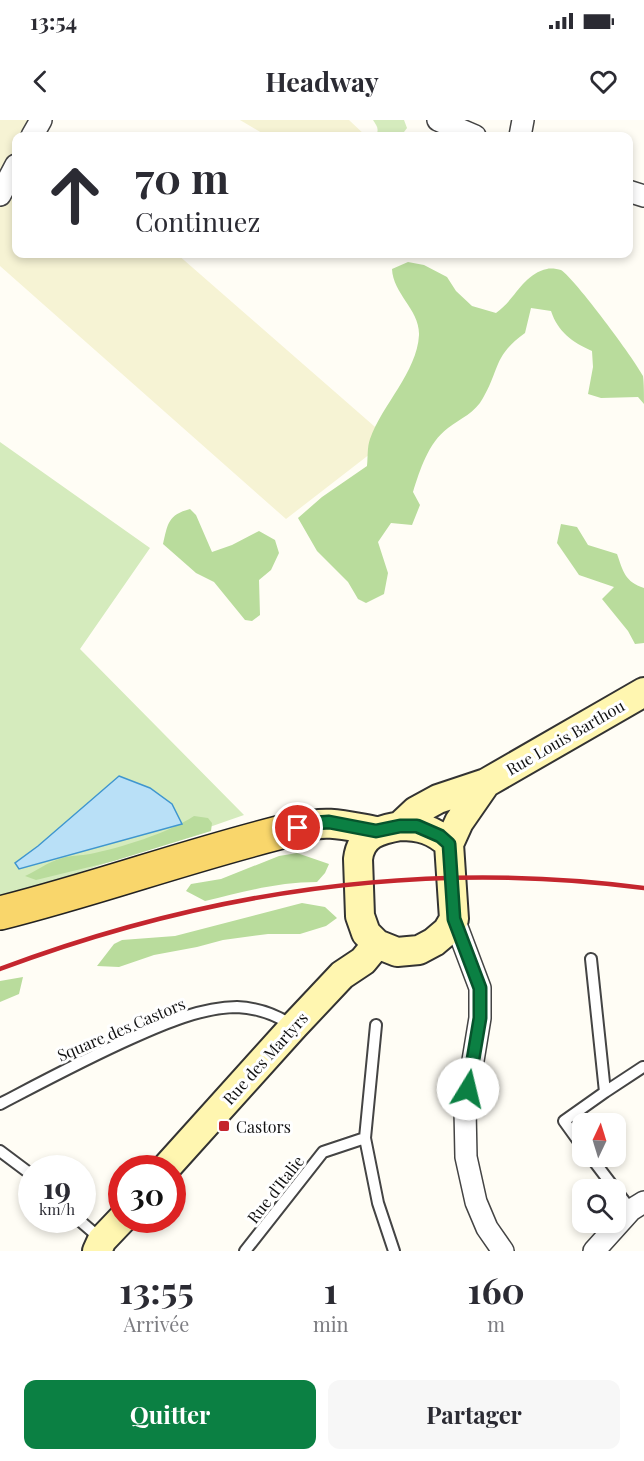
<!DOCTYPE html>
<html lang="fr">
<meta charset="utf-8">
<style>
:root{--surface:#fff;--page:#f7f7f7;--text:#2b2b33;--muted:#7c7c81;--accent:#0b8043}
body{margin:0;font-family:"Playfair Display",serif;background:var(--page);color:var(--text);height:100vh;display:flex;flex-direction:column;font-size:22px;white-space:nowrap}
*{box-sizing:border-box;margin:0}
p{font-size:20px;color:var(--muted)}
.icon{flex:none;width:33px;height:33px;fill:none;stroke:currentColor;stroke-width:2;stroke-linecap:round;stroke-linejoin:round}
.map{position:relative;height:1131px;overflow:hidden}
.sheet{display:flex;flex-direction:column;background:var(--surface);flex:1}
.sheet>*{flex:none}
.hud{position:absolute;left:12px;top:12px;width:621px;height:126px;border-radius:12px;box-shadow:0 3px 9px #0003;background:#fff;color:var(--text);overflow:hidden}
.needle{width:39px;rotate:4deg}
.tools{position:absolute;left:572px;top:993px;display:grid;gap:12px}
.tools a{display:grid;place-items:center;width:54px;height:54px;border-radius:12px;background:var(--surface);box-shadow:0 3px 9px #0003;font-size:30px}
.speed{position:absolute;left:18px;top:1035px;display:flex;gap:12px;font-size:30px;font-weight:700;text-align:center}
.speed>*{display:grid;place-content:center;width:78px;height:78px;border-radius:50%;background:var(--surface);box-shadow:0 3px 9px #0003;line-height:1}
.speed small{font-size:15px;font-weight:400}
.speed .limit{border:9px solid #d22;background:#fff;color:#111}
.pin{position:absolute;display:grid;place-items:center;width:51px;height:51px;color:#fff;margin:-26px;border:3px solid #fff;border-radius:50%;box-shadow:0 2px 6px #0007}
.me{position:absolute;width:66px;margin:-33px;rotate:9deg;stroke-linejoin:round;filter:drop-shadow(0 0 4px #0008)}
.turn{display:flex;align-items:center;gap:21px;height:126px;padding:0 24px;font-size:27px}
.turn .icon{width:78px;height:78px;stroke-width:2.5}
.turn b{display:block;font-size:42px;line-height:51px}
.eta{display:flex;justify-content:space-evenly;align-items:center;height:102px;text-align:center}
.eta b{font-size:36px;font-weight:700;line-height:42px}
.primary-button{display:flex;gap:12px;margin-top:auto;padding:12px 24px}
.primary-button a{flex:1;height:69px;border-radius:12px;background:var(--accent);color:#fff;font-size:24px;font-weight:700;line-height:69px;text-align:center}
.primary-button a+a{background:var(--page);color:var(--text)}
.status{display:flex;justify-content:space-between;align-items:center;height:42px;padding:0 30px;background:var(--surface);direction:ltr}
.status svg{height:16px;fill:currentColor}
header{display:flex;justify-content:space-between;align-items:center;height:78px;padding:0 24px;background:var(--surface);font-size:27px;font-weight:700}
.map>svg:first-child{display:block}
.farmland{fill:#f6f3d4}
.green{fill:#d5ebbd}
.forest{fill:#b9dc9c}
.water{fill:#b9e0f7;stroke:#3f96cf;stroke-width:1.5}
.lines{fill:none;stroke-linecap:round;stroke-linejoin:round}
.lane-casing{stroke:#444;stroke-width:14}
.street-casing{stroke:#444;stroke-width:24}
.secondary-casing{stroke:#333;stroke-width:32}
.primary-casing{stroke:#222;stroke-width:36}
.lane{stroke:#fff;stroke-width:10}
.street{stroke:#fff;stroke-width:21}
.secondary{stroke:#fff6b0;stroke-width:28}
.primary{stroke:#f9d66b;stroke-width:33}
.rail{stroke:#c4262e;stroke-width:4.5}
.route-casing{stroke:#07532c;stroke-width:15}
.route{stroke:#0b8043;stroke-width:10}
.poi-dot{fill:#c4262e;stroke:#fff;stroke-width:2}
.labels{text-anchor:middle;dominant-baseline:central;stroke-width:6;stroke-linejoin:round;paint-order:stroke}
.street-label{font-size:16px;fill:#111;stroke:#fff}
.poi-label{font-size:16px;fill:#111;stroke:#fff;text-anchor:start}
</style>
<div class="status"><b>13:54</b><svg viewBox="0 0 49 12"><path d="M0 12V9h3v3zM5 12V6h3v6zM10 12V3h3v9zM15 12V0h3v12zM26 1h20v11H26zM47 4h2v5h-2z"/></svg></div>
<header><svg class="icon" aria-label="back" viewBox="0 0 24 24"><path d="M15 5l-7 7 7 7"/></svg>Headway<svg class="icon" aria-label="heart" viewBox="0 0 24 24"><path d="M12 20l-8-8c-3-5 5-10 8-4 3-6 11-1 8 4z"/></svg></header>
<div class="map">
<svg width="644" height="1131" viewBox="0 0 644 1131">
<rect width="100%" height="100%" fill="#fffdf5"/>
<path class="farmland" d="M 0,0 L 53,0 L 45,16 L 16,16 L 16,134 L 177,134 L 382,313 L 379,327 L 286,399 L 0,146 Z
M 240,0 L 349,0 L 366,16 L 267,16 Z"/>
<path class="green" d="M 373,0 L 404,0 L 407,8 L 401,16 L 375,16 C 380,10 377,6 373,0 Z
M 0,322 L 150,428 L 80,529 L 244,695 L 72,755 L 0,776 Z"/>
<path class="forest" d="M 408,142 L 424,145 L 447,157 L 456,171 L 472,186 L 496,193 C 515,180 523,154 547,149 C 550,148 558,149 561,150 C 575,159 635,240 643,256 C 644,263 644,276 644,284 L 638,277 L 601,278 L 588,274 L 593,247 L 592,231 C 572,222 558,212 551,191 L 531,188 L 525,213 C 493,236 500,249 483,278 C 475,293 461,298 448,308 C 428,323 420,350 413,372 L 420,385 L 412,405 L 391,403 L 378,422 L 388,453 L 384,474 L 366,483 L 358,479 L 348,462 L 317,431 L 298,398 L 322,377 L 367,346 C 368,338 367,327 370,319 C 382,285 417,252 419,215 C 420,190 393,174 392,149 Z
M 190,389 L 196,395 L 212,432 L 232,425 L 259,411 L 275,420 L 279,433 L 271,450 L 259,460 L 260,495 L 252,501 L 245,500 L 214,462 L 196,453 L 163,424 C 168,403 168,395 190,389 Z
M 561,404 L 577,407 L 588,425 L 617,434 C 623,451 625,462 644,468 L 644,523 L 635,524 L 628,511 L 602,479 L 614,467 L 579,455 L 557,423 Z
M 194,696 L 208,698 L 212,703 L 211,711 L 114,741 L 36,760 L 25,756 C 38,750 48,742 62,738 C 71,735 81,736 90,734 C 120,728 168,713 194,696 Z
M 297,733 L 329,744 L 325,753 L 317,762 C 278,762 242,772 205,781 L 186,771 L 191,764 L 221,759 L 279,736 Z
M 302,783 L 325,787 L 337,798 L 326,806 L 300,814 L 268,814 L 223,820 L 197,827 L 154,835 L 119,847 L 97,846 L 114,824 L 122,820 L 175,816 Z
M 23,857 L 19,874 L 0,882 L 0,861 Z"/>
<path class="water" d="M 119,656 L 150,668 L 172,684 L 182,704 L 19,749 L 15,743 L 38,726 Z"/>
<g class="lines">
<defs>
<path id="lane" d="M 376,905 L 365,1018 L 378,1083 L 394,1131
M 605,972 L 643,947
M 0,984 C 44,961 87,938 132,918 C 163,904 202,887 237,887 C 257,888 277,895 293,906
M 582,1026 L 564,1001 L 605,972 L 591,839
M 0,1031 L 32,1055
M 590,1036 L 631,1090
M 79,1100 L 101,1119
M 245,1131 L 323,1032 L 365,1018"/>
<path id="street" d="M 438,0 L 475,16
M 32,16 L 41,0
M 520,16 L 523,0
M 628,71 L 644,76
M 0,75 L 16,45
M 454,799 L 480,868 L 480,898 L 465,989 L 466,1037 L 476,1082 L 487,1108 L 503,1131
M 594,1131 L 631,1090 L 644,1082"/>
<path id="secondary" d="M 400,706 C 420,706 434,710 449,724 L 454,799 L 447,811 L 434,822 L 419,830 L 397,832 L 377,824 L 366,813 L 360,796 L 358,739 C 361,714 379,710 400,706 Z
M 400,706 L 416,691 L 438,679 L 486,663 L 644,572
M 298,708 C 327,699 347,706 376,711
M 449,724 L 459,702 L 486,663
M 166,1048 L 294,906 L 342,855 L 363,841 L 377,824
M 97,1131 L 102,1120 L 122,1099"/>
<path id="primary" d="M 0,793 C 100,768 197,732 298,708"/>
</defs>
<use href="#lane" class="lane-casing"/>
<use href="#street" class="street-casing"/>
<use href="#secondary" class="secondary-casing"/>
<use href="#primary" class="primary-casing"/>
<use href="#lane" class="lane"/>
<use href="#street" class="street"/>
<use href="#secondary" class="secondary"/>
<use href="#primary" class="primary"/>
<path class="rail" d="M 0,849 C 208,771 423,739 644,768"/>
</g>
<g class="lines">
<defs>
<path id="route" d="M 298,708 L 315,703 L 329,702 L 376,711 L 400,706 L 417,706 L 440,716 L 449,724 L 454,799 L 480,868 L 480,898 L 468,969"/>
</defs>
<use href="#route" class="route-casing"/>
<use href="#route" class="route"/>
</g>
<rect class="poi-dot" x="218" y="1000" width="12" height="12" rx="3"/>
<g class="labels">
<g class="street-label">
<text transform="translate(565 617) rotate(-30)">Rue Louis Barthou</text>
<text transform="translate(121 909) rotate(-23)">Square des Castors</text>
<text transform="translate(265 938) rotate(-48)">Rue des Martyrs</text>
<text transform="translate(275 1069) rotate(-52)">Rue d'Italie</text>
</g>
<g class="poi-label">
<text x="236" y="1006">Castors</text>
</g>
</g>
</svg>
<div class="tools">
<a><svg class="needle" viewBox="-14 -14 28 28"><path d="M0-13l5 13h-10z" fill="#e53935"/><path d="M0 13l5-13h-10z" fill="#7c7c81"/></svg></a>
<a><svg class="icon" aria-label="search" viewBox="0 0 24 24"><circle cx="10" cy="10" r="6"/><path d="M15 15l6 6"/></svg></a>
</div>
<div class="speed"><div>19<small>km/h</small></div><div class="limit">30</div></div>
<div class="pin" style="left:298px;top:708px;background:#d93025"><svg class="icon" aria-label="arrive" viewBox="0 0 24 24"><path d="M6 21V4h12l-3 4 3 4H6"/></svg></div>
<svg class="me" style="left:468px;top:969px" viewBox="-20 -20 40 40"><circle r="19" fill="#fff"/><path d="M0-13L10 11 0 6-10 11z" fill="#0b8043"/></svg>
<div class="hud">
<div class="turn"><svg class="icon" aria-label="ahead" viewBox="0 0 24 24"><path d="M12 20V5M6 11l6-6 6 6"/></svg><div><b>70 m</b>Continuez</div></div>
</div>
</div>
<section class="sheet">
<div class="eta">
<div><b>13:55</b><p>Arrivée</p></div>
<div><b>1</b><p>min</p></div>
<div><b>160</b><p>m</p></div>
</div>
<div class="primary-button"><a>Quitter</a><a>Partager</a></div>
</section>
